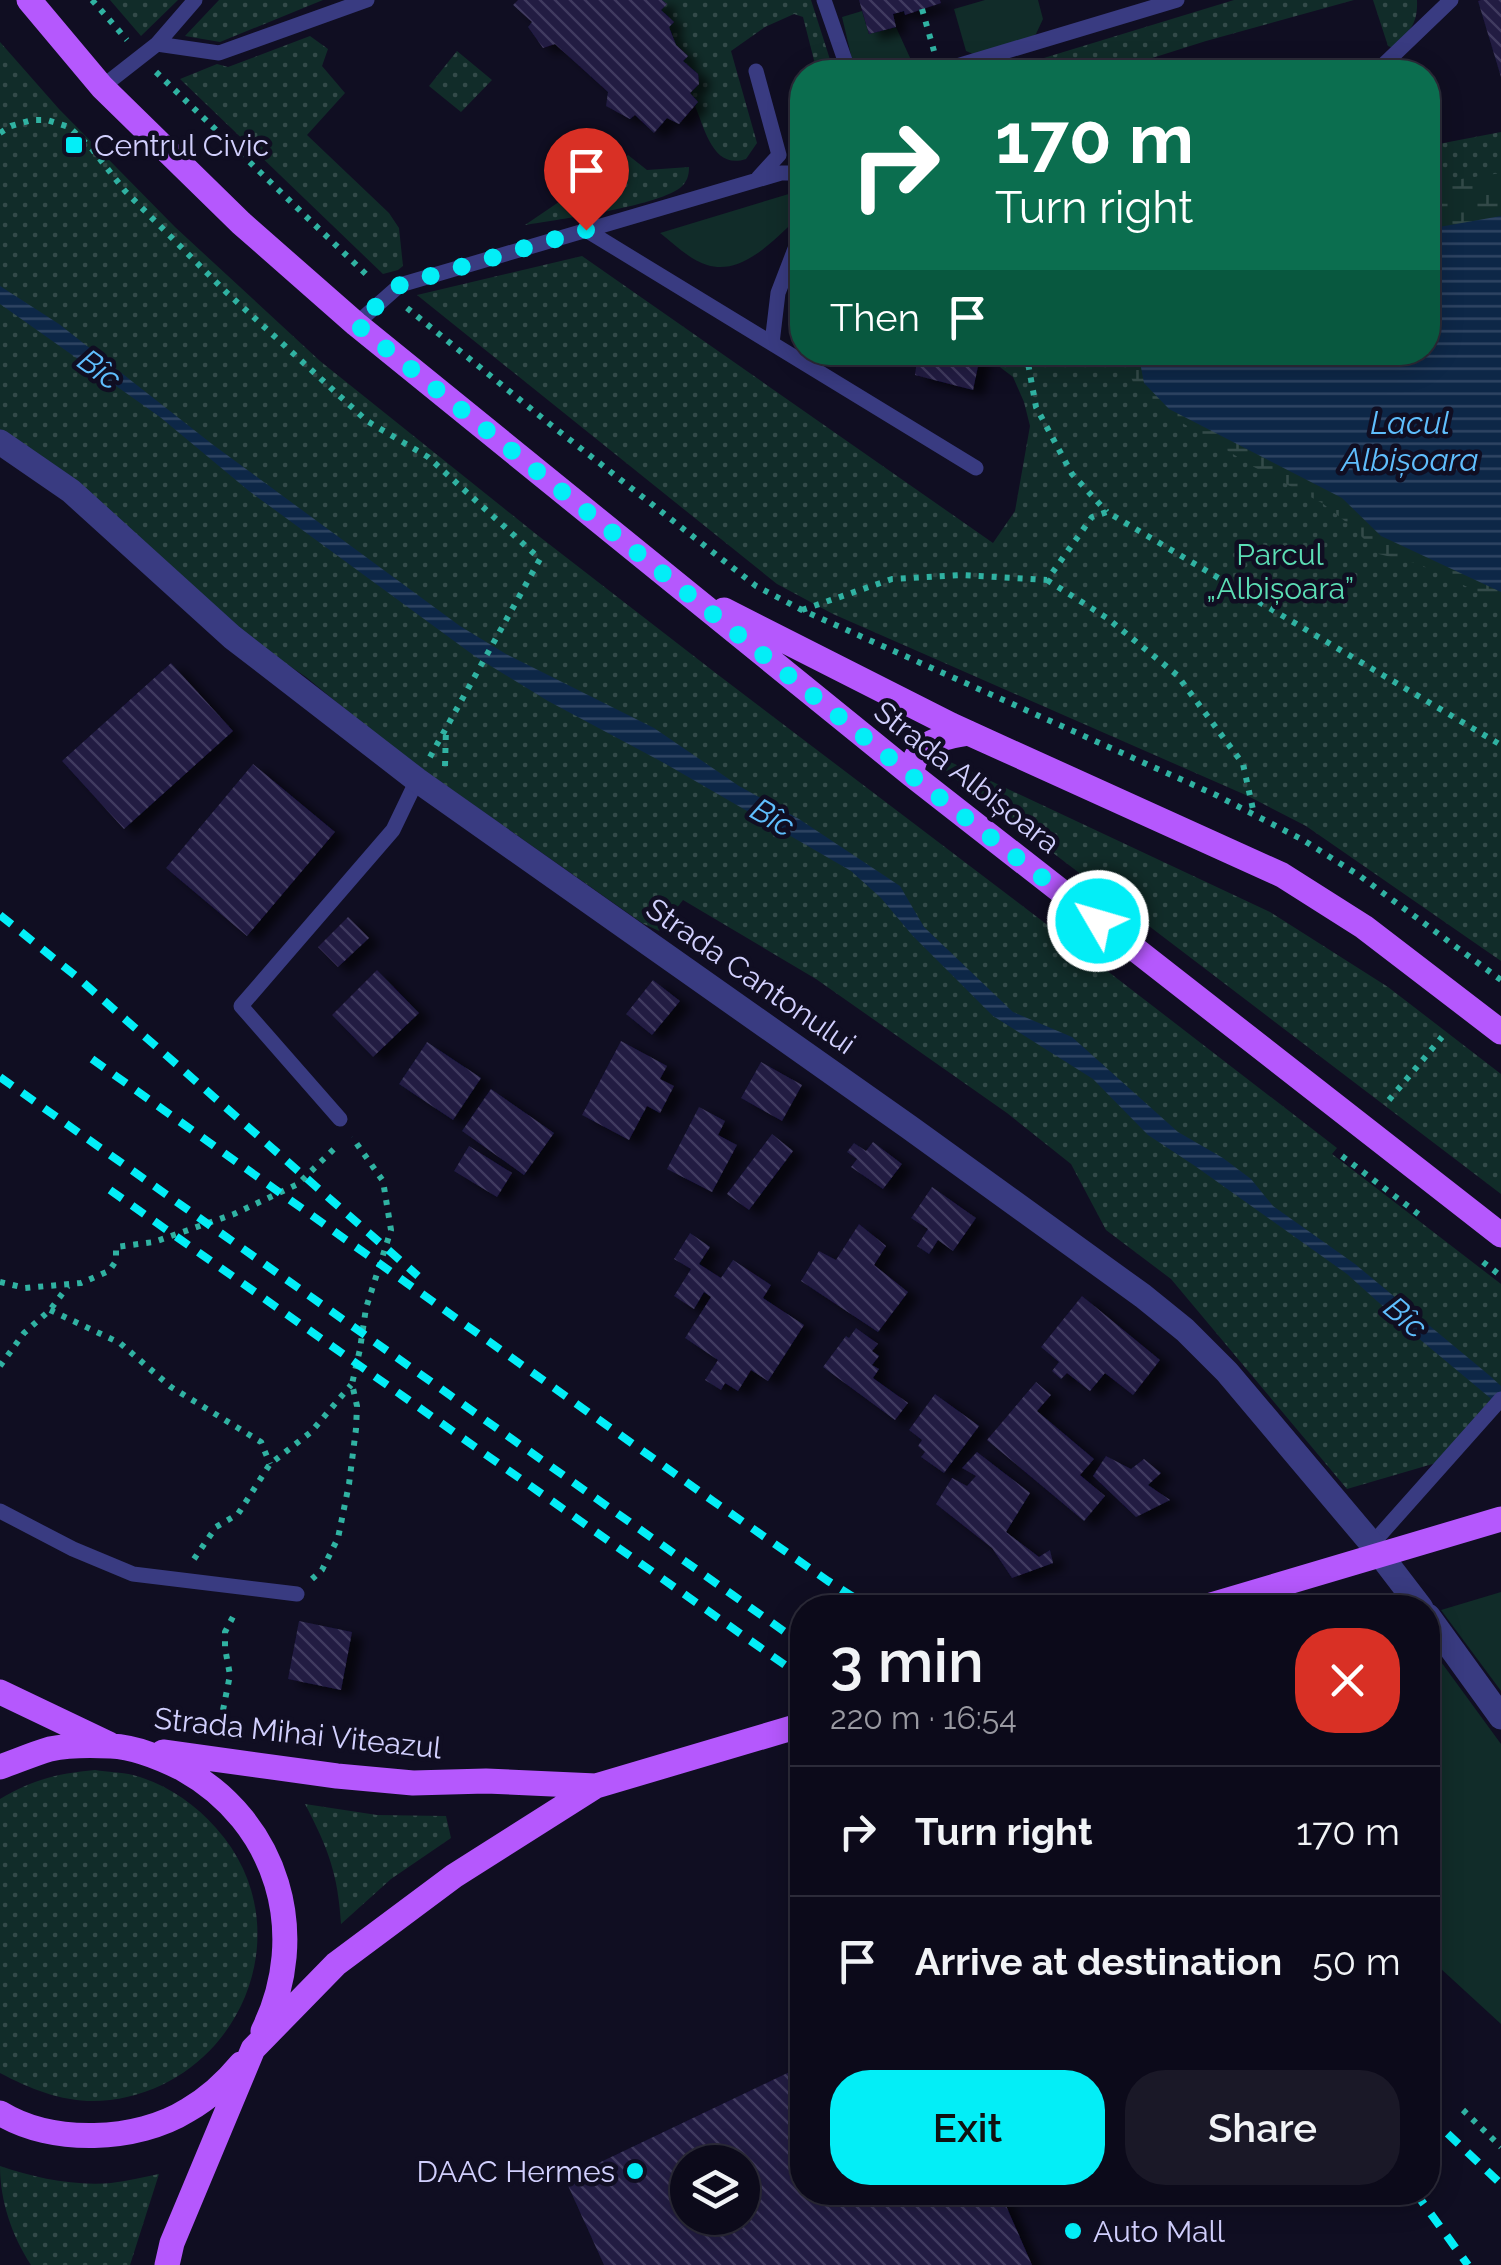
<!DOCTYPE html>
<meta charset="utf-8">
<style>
:root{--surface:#0c0a1a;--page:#1a1827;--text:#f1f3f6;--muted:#9a9aa2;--line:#2c2b39;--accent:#03eef7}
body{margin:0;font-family:Raleway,sans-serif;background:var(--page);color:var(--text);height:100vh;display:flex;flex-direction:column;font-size:38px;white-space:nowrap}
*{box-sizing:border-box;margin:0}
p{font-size:32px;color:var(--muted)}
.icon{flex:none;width:55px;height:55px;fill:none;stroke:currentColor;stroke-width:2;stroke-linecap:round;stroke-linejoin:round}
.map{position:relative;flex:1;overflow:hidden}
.details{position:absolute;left:790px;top:1595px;width:650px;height:610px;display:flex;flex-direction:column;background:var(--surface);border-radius:40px;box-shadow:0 5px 25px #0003,0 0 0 2px var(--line)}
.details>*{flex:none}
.hud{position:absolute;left:790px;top:60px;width:650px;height:305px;border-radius:40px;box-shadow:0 5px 25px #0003,0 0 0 2px var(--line);background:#0b6e4f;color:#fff;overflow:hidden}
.fabs{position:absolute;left:670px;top:2145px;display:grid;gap:20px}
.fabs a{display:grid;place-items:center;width:90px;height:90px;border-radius:50%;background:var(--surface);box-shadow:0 5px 25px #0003,0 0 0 2px var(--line);font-size:50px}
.pin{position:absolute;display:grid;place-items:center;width:85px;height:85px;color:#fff;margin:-102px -42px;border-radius:50% 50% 50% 0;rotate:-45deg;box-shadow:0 0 10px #0007}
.pin .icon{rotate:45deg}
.me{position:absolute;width:110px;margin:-55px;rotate:308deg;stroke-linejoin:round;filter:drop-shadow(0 0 8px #0008)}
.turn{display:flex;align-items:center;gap:35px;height:210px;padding:0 40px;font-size:45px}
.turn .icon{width:130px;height:130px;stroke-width:2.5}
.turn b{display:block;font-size:70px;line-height:85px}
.then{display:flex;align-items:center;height:95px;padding:0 40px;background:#0003;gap:20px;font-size:38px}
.round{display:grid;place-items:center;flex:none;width:105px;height:105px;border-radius:40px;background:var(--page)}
.overview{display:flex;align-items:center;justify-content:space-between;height:170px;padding:0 40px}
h1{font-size:60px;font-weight:600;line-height:75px}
.primary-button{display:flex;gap:20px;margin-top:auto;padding:20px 40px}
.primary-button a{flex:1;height:115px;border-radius:40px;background:var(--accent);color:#111;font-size:40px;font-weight:600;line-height:115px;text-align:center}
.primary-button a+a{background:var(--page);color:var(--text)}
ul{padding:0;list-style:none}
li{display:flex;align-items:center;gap:30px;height:130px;padding:0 40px;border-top:2px solid var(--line)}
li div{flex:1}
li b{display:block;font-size:38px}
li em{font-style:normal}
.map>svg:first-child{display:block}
.grass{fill:url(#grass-dots)}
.wetland{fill:url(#wetland-marsh)}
.garden{fill:#112c29}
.water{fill:url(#water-rules)}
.building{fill:url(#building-back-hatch);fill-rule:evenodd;filter:url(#shadow)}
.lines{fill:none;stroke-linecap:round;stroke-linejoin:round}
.path{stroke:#30b2a2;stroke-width:6;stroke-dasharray:5 8;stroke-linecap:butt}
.lane{stroke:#393b81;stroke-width:15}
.street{stroke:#393b81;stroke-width:25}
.primary{stroke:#b558fd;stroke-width:25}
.rail{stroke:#03eef7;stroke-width:8;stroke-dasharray:15 12;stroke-linecap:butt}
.primary-bridge{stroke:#b558fd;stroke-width:25}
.route{stroke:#03eef7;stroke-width:18;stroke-dasharray:0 32.4}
.poi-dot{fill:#03eef7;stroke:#100e22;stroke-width:4}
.labels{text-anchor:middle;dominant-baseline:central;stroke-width:9;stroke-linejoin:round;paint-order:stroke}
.poi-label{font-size:30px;fill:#d2d0fe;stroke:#100e22;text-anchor:start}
.park-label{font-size:30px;fill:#5cdeb5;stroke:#100e22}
.street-label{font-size:30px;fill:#d2d0fe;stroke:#100e22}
.water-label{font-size:32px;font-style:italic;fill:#5fbefd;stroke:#100e22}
</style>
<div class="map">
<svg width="1501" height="2265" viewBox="0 0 1501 2265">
<defs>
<pattern id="grass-dots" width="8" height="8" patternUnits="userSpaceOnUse" patternTransform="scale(2.5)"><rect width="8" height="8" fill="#112c29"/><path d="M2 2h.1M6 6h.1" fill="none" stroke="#334a49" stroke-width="1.8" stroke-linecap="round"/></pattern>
<pattern id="wetland-marsh" width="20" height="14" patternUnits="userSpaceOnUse" patternTransform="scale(2.5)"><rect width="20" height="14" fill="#112c29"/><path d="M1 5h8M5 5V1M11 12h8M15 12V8" fill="none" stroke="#334a49"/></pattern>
<pattern id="water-rules" width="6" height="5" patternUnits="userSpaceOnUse" patternTransform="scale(2.5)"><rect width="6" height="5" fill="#0d2747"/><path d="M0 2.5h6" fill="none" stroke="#2f4563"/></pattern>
<pattern id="building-back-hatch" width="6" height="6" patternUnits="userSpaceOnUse" patternTransform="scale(2.5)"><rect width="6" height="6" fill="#201a43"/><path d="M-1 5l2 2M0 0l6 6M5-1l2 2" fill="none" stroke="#403a5f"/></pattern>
<filter id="shadow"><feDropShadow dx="11" dy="6" stdDeviation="5" flood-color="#0009"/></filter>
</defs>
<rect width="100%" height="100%" fill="#100e22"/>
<path class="grass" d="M 110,0 L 178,0 L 141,36 Z
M 219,0 L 323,0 L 220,42 L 185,36 Z
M 662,0 L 811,0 L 834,72 L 817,72 L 803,17 L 794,14 L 765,27 L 731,51 L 757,143 L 746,159 C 713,170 705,129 695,106 L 698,102 L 690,93 L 699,84 L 698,74 L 683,61 L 688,56 L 676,45 L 669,27 L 673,22 L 661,10 L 666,4 Z
M 1234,0 L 1354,0 L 1206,41 L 1108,72 L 998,72 Z
M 1373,0 L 1417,0 C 1418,25 1409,31 1393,48 L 1388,46 Z
M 310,36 L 328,49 L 322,66 L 345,93 L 307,135 L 389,213 L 399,228 L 403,266 L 398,270 L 383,274 L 180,79 L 217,64 L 228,67 Z
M 0,42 L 59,109 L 175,227 L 320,361 L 536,534 L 717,674 L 1062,936 L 1337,1148 L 1332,1154 L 1501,1284 L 1501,1388 L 1436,1463 L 1347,1489 L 1171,1279 L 1106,1230 L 1071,1164 L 1007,1113 L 816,979 L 683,900 L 659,931 L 642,923 L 391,747 L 306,677 L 223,621 L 0,434 Z
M 457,51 L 492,80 L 461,112 L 429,86 Z
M 1501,132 L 1501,961 L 1306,826 L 1248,796 L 833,614 L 777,584 L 417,295 L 582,256 L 993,543 L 1015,511 L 1030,426 L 1024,402 L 1013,377 L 992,361 L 993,353 L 1428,352 L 1428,146 Z
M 628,155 L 647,170 L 689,167 C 689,176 687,182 680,188 C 653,207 561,219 525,225 Z
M 944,759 L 1270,912 L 1388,987 L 1501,1074 L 1501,1194 L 940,767 Z
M 95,1770 C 108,1772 121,1772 133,1775 C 166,1784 194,1803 216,1828 C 306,1928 240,2084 110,2100 C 70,2105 34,2091 0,2073 L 0,1799 C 31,1780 60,1773 95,1770 Z
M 305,1804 L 377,1815 L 446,1816 L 451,1838 L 391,1879 L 341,1924 C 338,1874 328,1848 305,1804 Z
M 0,2166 C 35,2178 73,2186 111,2183 C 127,2181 143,2177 159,2174 L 130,2265 L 31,2265 C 12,2236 0,2201 0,2166 Z"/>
<path class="wetland" d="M 1501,173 L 1501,238 L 1428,250 L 1428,184 Z
M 1121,353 L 1164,353 L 1501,547 L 1501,603 L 1419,564 L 1379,554 L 1350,525 L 1322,503 L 1254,467 L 1153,405 L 1133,382 Z"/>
<path class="garden" d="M 985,0 L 1038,0 L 1043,19 L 1036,34 L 1029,39 L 975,55 L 966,51 L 954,9 Z
M 862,11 L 869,34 L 896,27 L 912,62 L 907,72 L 855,72 L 842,17 Z
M 802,190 L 802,214 C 778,235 744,277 707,265 C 690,260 674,244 660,233 Z
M 1501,1592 L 1501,1691 L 1441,1610 Z
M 1428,1644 L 1501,1744 L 1501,2024 L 1428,1957 Z"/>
<path class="water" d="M 1501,216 L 1501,592 L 1381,536 L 1342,498 L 1169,409 L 1144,383 L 1139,357 L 1135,353 L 1428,352 L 1428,229 Z
M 0,286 L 59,324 L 212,444 L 460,626 L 506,654 L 654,728 L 739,786 L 799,819 L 900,886 L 924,927 L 1013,1012 L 1072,1037 L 1178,1132 L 1223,1158 L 1251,1179 L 1273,1206 L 1355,1264 L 1489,1375 L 1501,1386 L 1501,1407 L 1417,1337 L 1347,1274 L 1195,1166 L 1148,1135 L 1093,1079 L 993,1016 L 912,935 L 881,898 L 851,871 L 664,763 L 548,701 L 476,657 L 249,491 L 160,417 L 0,304 Z"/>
<path class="building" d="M 518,0 L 662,0 L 667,4 L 661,10 L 674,22 L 669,27 L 676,45 L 688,56 L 683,61 L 698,74 L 699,84 L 690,93 L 698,102 L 679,124 L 667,118 L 654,133 L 635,115 L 630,119 L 606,106 L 608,92 L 555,44 L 543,48 L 528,27 L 532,22 L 513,5 Z
M 859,0 L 940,0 L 941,3 L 905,15 L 904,11 L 893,14 L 896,27 L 869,34 Z
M 1481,0 L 1501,0 L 1501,77 L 1478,1 Z
M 918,352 L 981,352 L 973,390 L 915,375 Z
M 171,663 L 233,731 L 124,829 L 62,761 Z
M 253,764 L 335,832 L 247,936 L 166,868 Z
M 348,917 L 369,938 L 338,967 L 318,947 Z
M 377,970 L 419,1013 L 373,1057 L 332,1015 Z
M 653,980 L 680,1001 L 652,1035 L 626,1014 Z
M 621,1041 L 667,1066 L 660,1079 L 674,1086 L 660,1113 L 647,1106 L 629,1140 L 582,1115 Z
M 427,1042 L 481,1078 L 453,1120 L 399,1084 Z
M 761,1062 L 802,1085 L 782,1121 L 741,1098 Z
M 491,1089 L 554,1133 L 524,1175 L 462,1131 Z
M 699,1107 L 725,1121 L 718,1135 L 737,1145 L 712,1192 L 667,1169 Z
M 772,1134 L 793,1151 L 749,1210 L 727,1194 Z
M 873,1142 L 902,1164 L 883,1189 L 851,1167 L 857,1159 L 847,1152 L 854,1143 L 866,1151 Z
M 469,1146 L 512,1173 L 497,1197 L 454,1171 Z
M 932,1187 L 976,1218 L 953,1251 L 938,1240 L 929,1254 L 917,1246 L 928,1229 L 911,1218 Z
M 859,1224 L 886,1246 L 874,1265 L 908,1292 L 878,1332 L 801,1281 L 819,1251 L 836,1260 Z
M 690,1233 L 710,1247 L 699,1264 L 721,1278 L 733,1260 L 771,1285 L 763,1298 L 804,1325 L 768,1381 L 751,1370 L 738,1391 L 725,1383 L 721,1390 L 705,1380 L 718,1360 L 685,1338 L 711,1297 L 704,1292 L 694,1309 L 674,1296 L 691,1269 L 674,1259 Z
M 1082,1296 L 1160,1360 L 1133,1395 L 1105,1373 L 1090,1391 L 1067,1373 L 1061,1379 L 1052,1371 L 1059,1362 L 1041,1347 Z
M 856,1328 L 878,1344 L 872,1351 L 879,1356 L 872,1365 L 879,1369 L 873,1378 L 908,1403 L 895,1420 L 823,1367 L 846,1336 L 849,1338 Z
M 1036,1382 L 1051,1395 L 1037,1411 L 1094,1459 L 1080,1475 L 1105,1496 L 1084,1521 L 987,1440 Z
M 935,1394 L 979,1426 L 944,1473 L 921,1457 L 925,1452 L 918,1446 L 922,1440 L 909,1430 Z
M 977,1452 L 1030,1493 L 1006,1532 L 1039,1557 L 1050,1550 L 1053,1563 L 1012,1578 L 992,1548 L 936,1504 L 952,1478 L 967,1486 L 976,1476 L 962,1468 Z
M 1106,1456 L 1131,1469 L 1144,1459 L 1161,1473 L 1148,1485 L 1170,1500 L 1136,1517 L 1093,1476 Z
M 299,1621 L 352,1632 L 341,1690 L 288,1679 Z
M 802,2066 L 802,2192 L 1000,2192 L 1032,2265 L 604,2265 L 565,2179 ZM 688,2162 L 742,2162 L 742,2218 L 688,2218 Z"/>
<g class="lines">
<path class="path" d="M 92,0 L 127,40
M 922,9 L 934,51
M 156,72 L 370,278
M 0,133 L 11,126 L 32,120 L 47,120 L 69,127 L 92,149 L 125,191 L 225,291 L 367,421 L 428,457 L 540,559 L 430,757
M 407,308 L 551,425 L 756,586 L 802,610 L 1216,795 L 1303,840 L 1360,876 L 1501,980
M 1026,352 L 1036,407 L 1072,474 L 1107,512
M 1047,580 L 1107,618 L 1177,675 L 1243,764 L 1254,814
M 802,610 L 892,579 L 960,575 L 1047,580 L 1092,517 L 1107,512 L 1501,745
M 445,766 L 446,729
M 1389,1100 L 1442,1037
M 1342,1156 L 1421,1216
M 1483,1262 L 1501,1276
M 0,1282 L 25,1288 L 81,1283 L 109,1271 L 116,1261 L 116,1247 L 154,1242 L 234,1214 L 298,1184 L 338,1145
M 50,1310 L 120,1343 L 171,1387 L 261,1442 L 270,1464
M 0,1366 L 24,1333 L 50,1310 L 68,1286
M 194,1559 L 216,1527 L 238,1514 L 270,1464 L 311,1432 L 351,1385
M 312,1579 L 322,1570 L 338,1538 L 349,1484 L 356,1429 L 357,1406 L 352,1384 L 360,1349 L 366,1308 L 391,1230 L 383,1181 L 352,1137
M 223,1710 L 230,1675 L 225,1648 L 225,1632 L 236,1611
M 1463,2110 L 1501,2147"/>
<path class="lane" d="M 824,0 L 849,72
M 157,44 L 219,53 L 367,0
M 756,71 L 779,155 L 758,178
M 937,72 L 1177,0
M 1376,72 L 1451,0
M 102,87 L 157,44 L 195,0
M 586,230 L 976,468
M 356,324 L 400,285 L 781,173 L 802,173
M 772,343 L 778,293 L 798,241 L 802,235
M 340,1119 L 241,1006 L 393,830 L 417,780
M 0,1511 L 73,1549 L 133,1574 L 297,1594
M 1372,1544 L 1501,1399"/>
<path class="street" d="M 0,442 L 71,491 L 232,637 L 417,780 L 909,1127 L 1143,1296 L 1185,1330 L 1227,1372 L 1372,1544 L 1421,1608
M 1428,1616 L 1501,1717"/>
<path class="primary" d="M 29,0 L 102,87 L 241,223 L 356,324 L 912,775 L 1501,1235
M 724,610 L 951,725 L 1282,875 L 1364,927 L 1501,1032
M 912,775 C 913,741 941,738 969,733
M 0,1692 L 109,1744
M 163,1752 L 337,1776 L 413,1783 L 486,1781 L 596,1786
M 0,1767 C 17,1761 33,1754 50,1749 C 68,1745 93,1745 111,1746 C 136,1747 161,1758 183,1769 C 278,1822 311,1934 263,2031
M 0,2113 C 52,2145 137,2142 188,2110 C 209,2098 226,2082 241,2064
M 167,2265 L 172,2243 L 253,2049 L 336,1964 L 454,1876 L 596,1786 L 802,1725"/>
<path class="rail" d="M 0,915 L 77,977 L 418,1276
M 92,1059 L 713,1501 L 828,1581 L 871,1608
M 0,1077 L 802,1644
M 110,1190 L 802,1677
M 1428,2023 L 1447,2041
M 1428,2115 L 1501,2184
M 1347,2192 L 1356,2205
M 1415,2192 L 1468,2265"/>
<path class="primary-bridge" d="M 1201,1608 L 1501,1519"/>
</g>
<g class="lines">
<path class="route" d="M 586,230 L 400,285 L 356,324 L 912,776 L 1098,921"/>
</g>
<g class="poi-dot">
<rect x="64" y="135" width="20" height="20" rx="5"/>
<circle cx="635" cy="2171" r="10"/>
<circle cx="1073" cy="2231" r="10"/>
</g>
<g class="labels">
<g class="poi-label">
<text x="94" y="145">Centrul Civic</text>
<text x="615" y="2171" text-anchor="end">DAAC Hermes</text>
<text x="1093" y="2231">Auto Mall</text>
</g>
<g class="park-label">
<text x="1280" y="554">Parcul<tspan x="1280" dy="34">„Albișoara”</tspan></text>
</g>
<g class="street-label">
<text transform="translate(967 777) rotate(38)">Strada Albișoara</text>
<text transform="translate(751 976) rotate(35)">Strada Cantonului</text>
<text transform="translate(298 1733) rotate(6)">Strada Mihai Viteazul</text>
</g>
<g class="water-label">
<text transform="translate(100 369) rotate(36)">Bîc</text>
<text x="1410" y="422">Lacul<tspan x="1410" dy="37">Albișoara</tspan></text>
<text transform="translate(773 817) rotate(30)">Bîc</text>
<text transform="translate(1406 1317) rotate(40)">Bîc</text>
</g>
</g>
</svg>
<div class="fabs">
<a><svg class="icon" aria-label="layers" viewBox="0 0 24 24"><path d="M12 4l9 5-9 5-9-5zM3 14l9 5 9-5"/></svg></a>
</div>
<div class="pin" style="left:586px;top:230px;background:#d93025"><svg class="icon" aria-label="arrive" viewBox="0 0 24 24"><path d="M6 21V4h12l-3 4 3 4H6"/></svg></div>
<svg class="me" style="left:1098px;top:921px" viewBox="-20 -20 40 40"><circle r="17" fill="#03eef7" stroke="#fff" stroke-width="3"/><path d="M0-11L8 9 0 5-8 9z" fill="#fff"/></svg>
<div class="hud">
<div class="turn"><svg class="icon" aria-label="right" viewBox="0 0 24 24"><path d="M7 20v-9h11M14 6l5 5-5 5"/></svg><div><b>170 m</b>Turn right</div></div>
<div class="then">Then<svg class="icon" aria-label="arrive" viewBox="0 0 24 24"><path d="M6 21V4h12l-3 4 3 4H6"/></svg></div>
</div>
<section class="details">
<div class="overview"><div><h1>3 min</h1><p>220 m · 16:54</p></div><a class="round" style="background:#d93025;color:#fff"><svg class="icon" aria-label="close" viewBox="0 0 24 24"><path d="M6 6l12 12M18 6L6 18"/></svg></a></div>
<ul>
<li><svg class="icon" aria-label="right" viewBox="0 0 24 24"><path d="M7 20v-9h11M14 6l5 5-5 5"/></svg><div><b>Turn right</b></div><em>170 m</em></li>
<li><svg class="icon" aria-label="arrive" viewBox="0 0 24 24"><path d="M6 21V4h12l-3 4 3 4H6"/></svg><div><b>Arrive at destination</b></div><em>50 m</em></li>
</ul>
<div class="primary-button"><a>Exit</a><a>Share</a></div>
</section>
</div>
